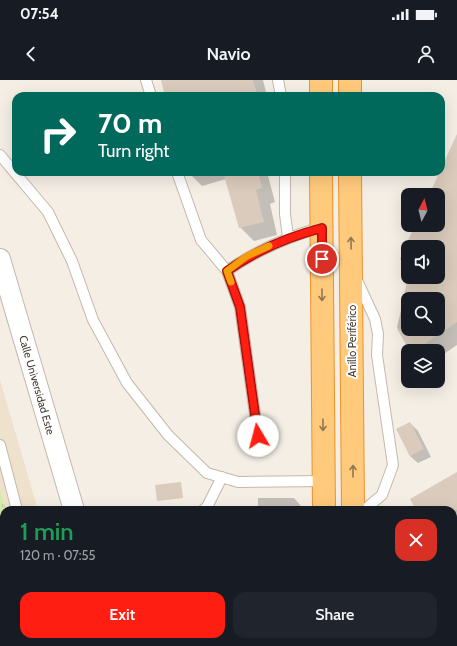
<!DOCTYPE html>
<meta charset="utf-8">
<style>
:root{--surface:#171b24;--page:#20242c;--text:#f1f3f6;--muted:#9ea1a6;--accent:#ff1e11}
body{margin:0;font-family:Cabin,sans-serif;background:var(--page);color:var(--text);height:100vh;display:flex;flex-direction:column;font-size:15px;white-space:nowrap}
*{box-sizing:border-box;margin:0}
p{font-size:13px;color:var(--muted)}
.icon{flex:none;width:22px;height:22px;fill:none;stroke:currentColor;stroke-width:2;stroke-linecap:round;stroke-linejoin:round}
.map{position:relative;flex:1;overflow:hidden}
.panel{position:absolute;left:0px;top:426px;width:457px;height:140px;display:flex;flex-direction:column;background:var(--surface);border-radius:12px 12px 0 0;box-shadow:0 4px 16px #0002}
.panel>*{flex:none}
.hud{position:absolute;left:12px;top:12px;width:433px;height:84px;border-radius:12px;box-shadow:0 4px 16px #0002;background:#00695c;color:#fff;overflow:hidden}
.needle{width:26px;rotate:7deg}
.controls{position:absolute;left:401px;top:108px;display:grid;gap:8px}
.controls a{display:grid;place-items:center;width:44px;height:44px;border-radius:8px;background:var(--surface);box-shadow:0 4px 16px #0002;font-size:20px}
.pin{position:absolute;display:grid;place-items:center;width:34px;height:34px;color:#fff;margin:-17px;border:2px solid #fff;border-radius:50%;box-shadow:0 1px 4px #0007}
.me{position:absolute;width:44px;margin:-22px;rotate:352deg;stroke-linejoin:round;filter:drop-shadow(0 0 3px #0008)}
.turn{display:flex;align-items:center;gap:14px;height:84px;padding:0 20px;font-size:18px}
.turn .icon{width:52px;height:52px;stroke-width:2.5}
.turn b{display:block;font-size:28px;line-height:34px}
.round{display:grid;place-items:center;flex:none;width:42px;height:42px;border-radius:12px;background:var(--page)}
.head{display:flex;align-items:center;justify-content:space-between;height:68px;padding:0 20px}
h1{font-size:24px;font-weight:600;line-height:30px;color:#1e9e55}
.cta{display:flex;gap:8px;margin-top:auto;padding:8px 20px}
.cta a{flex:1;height:46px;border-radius:12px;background:var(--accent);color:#fff;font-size:16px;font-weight:600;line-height:46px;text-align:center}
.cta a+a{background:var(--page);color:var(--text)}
.status{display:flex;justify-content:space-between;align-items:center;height:28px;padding:0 20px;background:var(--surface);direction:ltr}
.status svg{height:11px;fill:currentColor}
header{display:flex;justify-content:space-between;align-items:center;height:52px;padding:0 20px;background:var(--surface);font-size:18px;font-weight:600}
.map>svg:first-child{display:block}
.education{fill:#efe2cd}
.grass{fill:url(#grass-tufts)}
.shadow{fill:#0003;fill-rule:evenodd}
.building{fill:#dacbbc}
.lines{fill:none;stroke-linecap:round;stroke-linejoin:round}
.service-casing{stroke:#c4b8aa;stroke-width:12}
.minor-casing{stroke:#c4b8aa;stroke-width:22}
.trunk-casing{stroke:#ee9126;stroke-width:24}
.service{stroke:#fff;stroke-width:10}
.minor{stroke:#fff;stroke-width:20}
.trunk{stroke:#ffca7c;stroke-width:22}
.oneway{stroke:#917651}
.route-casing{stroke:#a6140b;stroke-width:10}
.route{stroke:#ff1e11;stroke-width:7}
.slow{stroke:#f59e0b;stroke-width:7}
.labels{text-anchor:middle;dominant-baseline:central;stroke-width:4;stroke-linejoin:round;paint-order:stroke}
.street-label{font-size:11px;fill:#483e34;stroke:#fff}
</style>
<div class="status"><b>07:54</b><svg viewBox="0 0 49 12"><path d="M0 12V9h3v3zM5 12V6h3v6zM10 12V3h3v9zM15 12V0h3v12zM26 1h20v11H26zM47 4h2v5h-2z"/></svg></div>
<header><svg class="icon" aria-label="back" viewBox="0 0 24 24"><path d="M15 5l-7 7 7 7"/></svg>Navio<svg class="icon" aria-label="person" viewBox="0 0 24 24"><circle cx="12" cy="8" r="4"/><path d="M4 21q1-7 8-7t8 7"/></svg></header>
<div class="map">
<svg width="457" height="566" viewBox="0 0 457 566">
<defs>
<pattern id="grass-tufts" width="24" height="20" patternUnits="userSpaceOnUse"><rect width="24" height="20" fill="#d5eda9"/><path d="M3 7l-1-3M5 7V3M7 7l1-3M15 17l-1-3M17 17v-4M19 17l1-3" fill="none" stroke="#b8cc92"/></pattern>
</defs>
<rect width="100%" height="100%" fill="#f4eee5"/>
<path class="education" d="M 0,300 L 38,430 L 4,430 L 4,562 L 59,562 L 58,566 L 0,566 Z"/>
<path class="grass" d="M 0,409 L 6,430 L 4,430 L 4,483 L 0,490 Z"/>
<path class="shadow" d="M 162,0 L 263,0 L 267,16 L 166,16 Z
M 457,79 L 457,265 L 438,278 L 438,271 L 411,271 L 397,247 L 409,197 L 438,197 L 438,167 L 408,167 L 408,186 L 400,179 L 416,145 L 438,145 L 438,115 L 430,115 ZM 408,219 L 438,219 L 438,249 L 408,249 Z
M 188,92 L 267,92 L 275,122 L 270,124 L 277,155 L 254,161 L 240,147 L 226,99 L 202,106 Z
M 410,343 L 418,351 L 431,377 L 418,383 L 410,376 L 397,349 Z
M 457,393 L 457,510 L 453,510 L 453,430 L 417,430 Z
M 258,418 L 294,418 L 301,426 L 301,430 L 258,430 Z
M 453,546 L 457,546 L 457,566 L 400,566 L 398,562 L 453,562 Z"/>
<path class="building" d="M 161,0 L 253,0 L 258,16 L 165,16 Z
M 457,54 L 457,242 L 414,271 L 410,271 L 397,249 L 438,249 L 438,219 L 403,219 L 408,197 L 438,197 L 438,167 L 405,167 L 415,145 L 438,145 L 438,115 L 429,115 Z
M 223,92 L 258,92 L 262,108 L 256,110 L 264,142 L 239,148 Z
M 410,342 L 424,369 L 410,376 L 396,349 Z
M 457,392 L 457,430 L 416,430 L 410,419 Z
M 181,402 L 183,418 L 157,421 L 155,405 Z"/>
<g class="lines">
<defs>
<path id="service" d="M 146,0 L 151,16
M 278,0 L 281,16
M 0,75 L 48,132 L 72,181 L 93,240 L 127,303 L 168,355 L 207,393 L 238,402 L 324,401
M 177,92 L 201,160 L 227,191
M 285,92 L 285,134 L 288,157
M 356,198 L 375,239 L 378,254 L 377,275 L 393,385 L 382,415 L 364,430
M 258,356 L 240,227 L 227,191 C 257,170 287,157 322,147
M 0,365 L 17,430
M 203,430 L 207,427 L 222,397
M 0,516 L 4,509
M 18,562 L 20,566
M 392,566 L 392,562"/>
<path id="minor" d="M 0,179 L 74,430
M 103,566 L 103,562"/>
<path id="trunk" d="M 350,0 L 350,16
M 321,16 L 321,0
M 321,92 L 324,430
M 350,92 L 353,430
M 325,562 L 325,566
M 355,562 L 355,566"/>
</defs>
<use href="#service" class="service-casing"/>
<use href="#minor" class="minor-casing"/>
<use href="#trunk" class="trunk-casing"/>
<use href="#service" class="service"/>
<use href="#minor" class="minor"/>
<use href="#trunk" class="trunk"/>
</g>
<defs><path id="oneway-shaft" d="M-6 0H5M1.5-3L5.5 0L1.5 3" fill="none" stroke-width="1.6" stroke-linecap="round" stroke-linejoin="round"/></defs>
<g class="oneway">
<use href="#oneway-shaft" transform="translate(351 163) rotate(-91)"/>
<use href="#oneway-shaft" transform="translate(322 215) rotate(90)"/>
<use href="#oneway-shaft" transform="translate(323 345) rotate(90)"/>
<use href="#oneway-shaft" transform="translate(353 391) rotate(-90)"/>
</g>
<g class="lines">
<defs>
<path id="route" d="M 258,356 L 240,227 L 227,191 C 257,170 287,157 322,148 L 322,179"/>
</defs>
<use href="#route" class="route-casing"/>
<use href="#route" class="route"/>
<path class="slow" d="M 231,202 L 227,191 L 247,176 L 269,166"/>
</g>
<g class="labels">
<g class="street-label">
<text transform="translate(352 261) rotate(-90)">Anillo Periférico</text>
<text transform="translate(37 305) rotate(74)">Calle Universidad Este</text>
</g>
</g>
</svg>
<div class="controls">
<a><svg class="needle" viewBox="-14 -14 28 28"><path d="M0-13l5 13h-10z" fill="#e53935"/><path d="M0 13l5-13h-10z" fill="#9ea1a6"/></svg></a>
<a><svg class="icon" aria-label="sound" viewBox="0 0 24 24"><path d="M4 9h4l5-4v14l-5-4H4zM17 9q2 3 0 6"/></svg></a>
<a><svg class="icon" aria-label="search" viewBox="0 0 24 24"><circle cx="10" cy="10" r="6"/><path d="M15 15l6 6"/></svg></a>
<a><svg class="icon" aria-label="layers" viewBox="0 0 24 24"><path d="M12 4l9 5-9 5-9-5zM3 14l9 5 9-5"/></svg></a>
</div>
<div class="pin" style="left:322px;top:179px;background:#d93025"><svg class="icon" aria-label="arrive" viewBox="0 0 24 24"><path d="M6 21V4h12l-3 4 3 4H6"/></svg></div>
<svg class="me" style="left:258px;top:356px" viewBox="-20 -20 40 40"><circle r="19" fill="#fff"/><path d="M0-13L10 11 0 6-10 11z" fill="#ff1e11"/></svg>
<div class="hud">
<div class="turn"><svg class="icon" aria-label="right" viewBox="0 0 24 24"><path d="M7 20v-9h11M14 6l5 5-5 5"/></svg><div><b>70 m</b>Turn right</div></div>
</div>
<section class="panel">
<div class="head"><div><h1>1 min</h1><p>120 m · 07:55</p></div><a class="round" style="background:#d93025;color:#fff"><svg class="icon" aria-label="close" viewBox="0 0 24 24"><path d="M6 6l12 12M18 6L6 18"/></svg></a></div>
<div class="cta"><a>Exit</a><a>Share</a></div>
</section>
</div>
